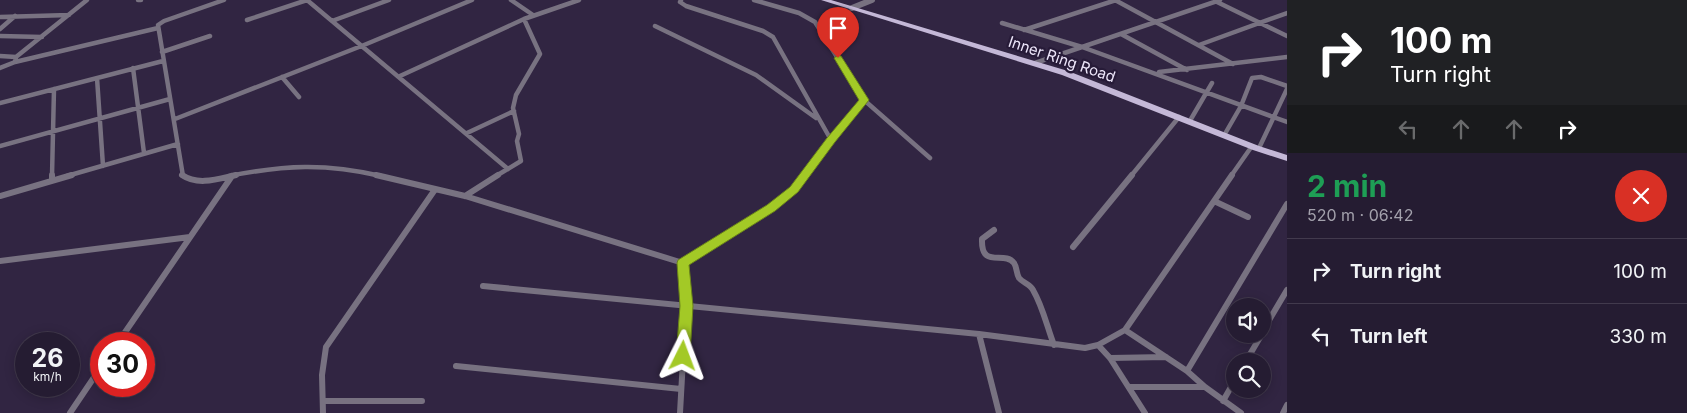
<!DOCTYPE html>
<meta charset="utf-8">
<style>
:root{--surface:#251c32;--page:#2d253a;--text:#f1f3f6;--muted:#a3a1ac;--line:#423a4d}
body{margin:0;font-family:Inter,sans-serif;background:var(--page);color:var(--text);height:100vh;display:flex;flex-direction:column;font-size:19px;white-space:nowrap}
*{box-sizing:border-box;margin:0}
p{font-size:16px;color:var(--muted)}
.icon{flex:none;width:28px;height:28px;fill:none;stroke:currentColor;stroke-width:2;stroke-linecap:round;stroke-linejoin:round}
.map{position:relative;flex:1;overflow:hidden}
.panel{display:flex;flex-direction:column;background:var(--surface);width:400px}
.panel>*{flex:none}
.guide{background:#202124;color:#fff;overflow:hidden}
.buttons{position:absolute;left:1226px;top:298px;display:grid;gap:10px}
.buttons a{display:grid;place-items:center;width:45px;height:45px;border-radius:50%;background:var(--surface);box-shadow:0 2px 12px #0003,0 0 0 1px var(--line);font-size:25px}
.speed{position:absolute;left:15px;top:332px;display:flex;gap:10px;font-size:25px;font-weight:700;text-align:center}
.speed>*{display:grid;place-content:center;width:65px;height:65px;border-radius:50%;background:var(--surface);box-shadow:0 2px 12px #0003,0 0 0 1px var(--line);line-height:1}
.speed small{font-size:12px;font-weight:400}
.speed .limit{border:8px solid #d22;background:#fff;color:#111}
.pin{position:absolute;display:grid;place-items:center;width:42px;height:42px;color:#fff;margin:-51px -21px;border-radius:50% 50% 50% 0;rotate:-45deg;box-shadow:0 0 5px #0007}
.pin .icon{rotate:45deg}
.me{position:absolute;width:55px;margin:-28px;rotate:3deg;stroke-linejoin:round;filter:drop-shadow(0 0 4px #0008)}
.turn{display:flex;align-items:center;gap:18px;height:105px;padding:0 20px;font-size:22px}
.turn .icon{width:65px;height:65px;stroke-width:2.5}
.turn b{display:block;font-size:35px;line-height:42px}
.lanes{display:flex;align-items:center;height:48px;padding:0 20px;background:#0003;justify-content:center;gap:25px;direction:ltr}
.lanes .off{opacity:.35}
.round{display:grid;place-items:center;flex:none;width:52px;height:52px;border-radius:26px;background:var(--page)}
.summary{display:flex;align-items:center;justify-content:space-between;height:85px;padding:0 20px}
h1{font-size:30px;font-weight:700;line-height:38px;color:#1e9e55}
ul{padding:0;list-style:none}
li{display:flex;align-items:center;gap:15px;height:65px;padding:0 20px;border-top:1px solid var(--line)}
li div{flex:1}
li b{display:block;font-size:19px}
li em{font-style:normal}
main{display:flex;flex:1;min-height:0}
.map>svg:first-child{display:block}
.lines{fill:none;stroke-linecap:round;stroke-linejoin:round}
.minor-far1{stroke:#787281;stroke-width:4.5}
.minor{stroke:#787281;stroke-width:6}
.tertiary{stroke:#787281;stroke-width:6}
.primary{fill:#c4b8d7;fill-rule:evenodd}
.route{fill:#a3c926;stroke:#6a8319}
.labels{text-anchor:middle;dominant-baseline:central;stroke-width:4.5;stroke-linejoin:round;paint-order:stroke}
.street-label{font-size:15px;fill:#ede6fa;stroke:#271b38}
</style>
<main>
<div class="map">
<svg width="1287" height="413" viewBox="0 0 1287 413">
<rect width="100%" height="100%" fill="#312542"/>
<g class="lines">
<path class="minor-far1" d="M 138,0 L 141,0
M 307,0 L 508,169
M 511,0 L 533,15
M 681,0 L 680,2 L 686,6 L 763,31 L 773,37 L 831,140
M 754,0 L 799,13 L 815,22 L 864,100 L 930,158
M 1115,0 L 1233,64
M 1215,1 L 1287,36
M 0,17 L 69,15
M 247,20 L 307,0
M 332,21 L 389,0
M 1002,23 L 1082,47 L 1287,122
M 655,26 L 756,75 L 816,118
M 0,29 L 15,16
M 1024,30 L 1116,0
M 1121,34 L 1187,70
M 0,36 L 42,37
M 1199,45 L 1287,13
M 162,52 L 210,36
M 0,56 L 16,57
M 15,62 L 16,57 L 87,0
M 1035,63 L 1220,0
M 0,68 L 15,62 L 158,28
M 133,68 L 144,153
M 1159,72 L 1287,57
M 400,76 L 524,19 L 579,0
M 282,77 L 299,97
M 97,78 L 103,166
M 0,103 L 163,61
M 175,119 L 364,45 L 472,0
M 1191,119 L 1212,83
M 1226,132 L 1241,106 L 1252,78 L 1261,77 L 1287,86
M 467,133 L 514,111
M 0,146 L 170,99
M 1260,146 L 1287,89
M 52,176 L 54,89
M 67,176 L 178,144
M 183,176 L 158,25 L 164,21 L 224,0
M 229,176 C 285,165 325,163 381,176
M 496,176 L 521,161 L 517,141 L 519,134 L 513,108 L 516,95 L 540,54 L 524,19
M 804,176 L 864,100
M 1131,176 L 1179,117
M 1231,176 L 1252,146"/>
<path class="minor" d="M 182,175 C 198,186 218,179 236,175
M 376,175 L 465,196 L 683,263
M 52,180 L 52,175
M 0,196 L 72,175
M 465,196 L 498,175
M 1214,201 L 1248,217
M 994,230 L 982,239 C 981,270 1004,250 1014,263 C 1017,267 1016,273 1019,278 C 1023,283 1030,284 1033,290 C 1043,307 1047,327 1054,345
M 1073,247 L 1132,175
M 0,261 L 190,237
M 483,286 L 979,334 L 1085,348 L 1098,345 L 1125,330 L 1232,175
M 1125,330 L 1187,371 L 1205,387 L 1241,413
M 1262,332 L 1287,290
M 979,334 L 999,413
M 117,344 L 232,176
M 1098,345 L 1110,358 L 1145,413
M 1110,358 L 1166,357
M 1246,361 L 1262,334
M 456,366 L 681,389
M 1187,371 L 1287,204
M 1130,387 L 1205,387
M 324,401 L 422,401
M 1223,401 L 1235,380
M 70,413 L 101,367
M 323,413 L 322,375 L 326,347 L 434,191
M 680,413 L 686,306 L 683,263 C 722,239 778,212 805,175
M 1283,413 L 1287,405"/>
<path class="tertiary" d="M 852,8 L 872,0"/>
<path class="primary" d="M 821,0 L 831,0 L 1068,71 L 1259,146 L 1287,155 L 1287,161 L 1253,150 L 1062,75 Z"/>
</g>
<path class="route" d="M 838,55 L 841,56 L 869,100 L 835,142 L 798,192 L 775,211 L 689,265 L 693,306 L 690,356 L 688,360 L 683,361 L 679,360 L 676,356 L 680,306 L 677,263 L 678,260 L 767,205 L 790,187 L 827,138 L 859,100 L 834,58 Z"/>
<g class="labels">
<g class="street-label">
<text transform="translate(1062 59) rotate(19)">Inner Ring Road</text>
</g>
</g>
</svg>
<div class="buttons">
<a><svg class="icon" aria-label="sound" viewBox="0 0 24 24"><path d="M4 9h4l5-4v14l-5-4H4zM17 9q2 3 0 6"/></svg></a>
<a><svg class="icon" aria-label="search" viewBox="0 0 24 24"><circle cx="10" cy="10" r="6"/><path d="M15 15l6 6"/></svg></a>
</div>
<div class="speed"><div>26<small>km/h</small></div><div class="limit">30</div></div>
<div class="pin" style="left:838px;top:58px;background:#d93025"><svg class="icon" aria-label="arrive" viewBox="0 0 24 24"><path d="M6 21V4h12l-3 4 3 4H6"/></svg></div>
<svg class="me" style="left:683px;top:356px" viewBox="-20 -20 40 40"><path d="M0-17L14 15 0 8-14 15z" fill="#a3c926" stroke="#fff" stroke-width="4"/></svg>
</div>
<section class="panel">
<div class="guide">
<div class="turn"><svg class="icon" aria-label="right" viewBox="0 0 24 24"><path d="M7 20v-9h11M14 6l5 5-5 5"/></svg><div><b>100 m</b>Turn right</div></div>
<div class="lanes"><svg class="icon off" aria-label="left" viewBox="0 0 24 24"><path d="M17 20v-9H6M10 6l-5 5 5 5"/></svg><svg class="icon off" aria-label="ahead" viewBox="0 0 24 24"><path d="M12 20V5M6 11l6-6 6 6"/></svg><svg class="icon off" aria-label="ahead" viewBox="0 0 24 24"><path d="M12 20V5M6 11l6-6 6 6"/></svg><svg class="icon" aria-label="right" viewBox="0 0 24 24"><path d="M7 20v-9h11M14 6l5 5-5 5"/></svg></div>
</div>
<div class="summary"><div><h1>2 min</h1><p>520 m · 06:42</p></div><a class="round" style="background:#d93025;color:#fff"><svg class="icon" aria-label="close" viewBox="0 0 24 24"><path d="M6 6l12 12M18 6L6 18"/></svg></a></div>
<ul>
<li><svg class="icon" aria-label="right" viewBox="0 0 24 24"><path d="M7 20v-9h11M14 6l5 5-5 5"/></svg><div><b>Turn right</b></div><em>100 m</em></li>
<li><svg class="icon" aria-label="left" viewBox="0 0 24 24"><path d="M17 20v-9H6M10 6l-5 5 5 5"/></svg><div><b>Turn left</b></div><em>330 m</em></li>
</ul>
</section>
</main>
